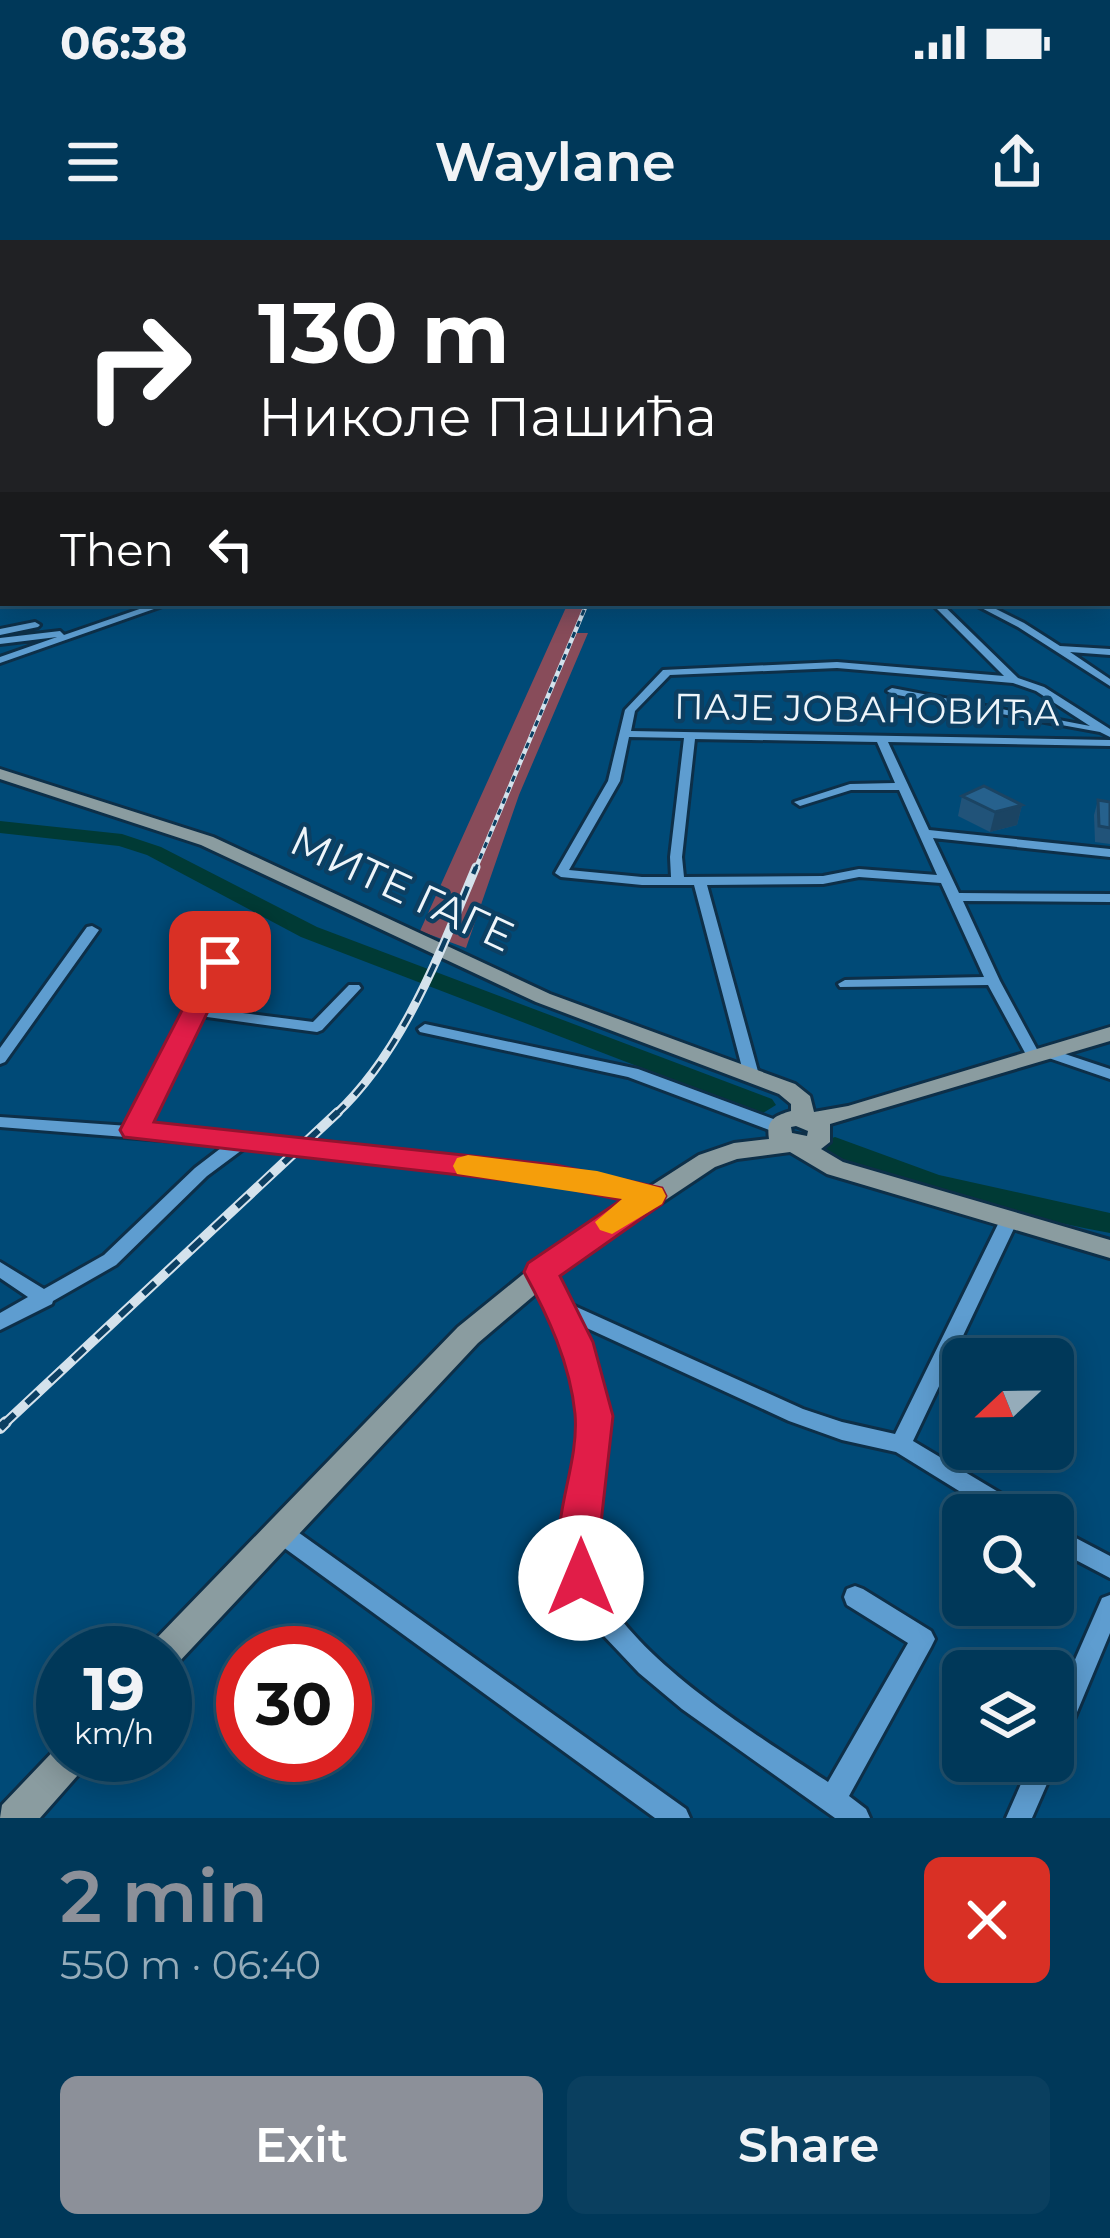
<!DOCTYPE html>
<meta charset="utf-8">
<style>
:root{--surface:#003859;--page:#0a3f5f;--text:#f1f3f6;--muted:#95acba;--line:#22526f;--accent:#8c9099}
body{margin:0;font-family:Montserrat,sans-serif;background:var(--page);color:var(--text);height:100vh;display:flex;flex-direction:column;font-size:45px;white-space:nowrap}
*{box-sizing:border-box;margin:0}
p{font-size:39px;color:var(--muted)}
.icon{flex:none;width:66px;height:66px;fill:none;stroke:currentColor;stroke-width:2;stroke-linecap:round;stroke-linejoin:round}
.map{position:relative;height:1578px;overflow:hidden}
.details{display:flex;flex-direction:column;background:var(--surface);flex:1}
.details>*{flex:none}
.hud{position:absolute;left:0px;top:0px;width:1110px;height:366px;box-shadow:0 6px 30px #0003,0 0 0 3px var(--line);background:#202124;color:#fff;overflow:hidden}
.needle{width:78px;rotate:248deg}
.fabs{position:absolute;left:942px;top:1098px;display:grid;gap:24px}
.fabs a{display:grid;place-items:center;width:132px;height:132px;border-radius:18px;background:var(--surface);box-shadow:0 6px 30px #0003,0 0 0 3px var(--line);font-size:60px}
.speed{position:absolute;left:36px;top:1386px;display:flex;gap:24px;font-size:60px;font-weight:700;text-align:center}
.speed>*{display:grid;place-content:center;width:156px;height:156px;border-radius:50%;background:var(--surface);box-shadow:0 6px 30px #0003,0 0 0 3px var(--line);line-height:1}
.speed small{font-size:30px;font-weight:400}
.speed .limit{border:18px solid #d22;background:#fff;color:#111}
.pin{position:absolute;display:grid;place-items:center;width:102px;height:102px;color:#fff;margin:-51px;border-radius:24px;box-shadow:0 6px 18px #0006}
.me{position:absolute;width:132px;margin:-66px;rotate:0deg;stroke-linejoin:round;filter:drop-shadow(0 0 9px #0008)}
.turn{display:flex;align-items:center;gap:42px;height:252px;padding:0 60px;font-size:54px}
.turn .icon{width:156px;height:156px;stroke-width:2.5}
.turn b{display:block;font-size:84px;line-height:102px}
.then{display:flex;align-items:center;height:114px;padding:0 60px;background:#0003;gap:24px;font-size:45px}
.round{display:grid;place-items:center;flex:none;width:126px;height:126px;border-radius:18px;background:var(--page)}
.overview{display:flex;align-items:center;justify-content:space-between;height:204px;padding:0 60px}
h1{font-size:72px;font-weight:600;line-height:90px;color:var(--accent)}
.action{display:flex;gap:24px;margin-top:auto;padding:24px 60px}
.action a{flex:1;height:138px;border-radius:18px;background:var(--accent);color:#fff;font-size:48px;font-weight:600;line-height:138px;text-align:center}
.action a+a{background:var(--page);color:var(--text)}
.status{display:flex;justify-content:space-between;align-items:center;height:84px;padding:0 60px;background:var(--surface);direction:ltr}
.status svg{height:33px;fill:currentColor}
header{display:flex;justify-content:space-between;align-items:center;height:156px;padding:0 60px;background:var(--surface);font-size:54px;font-weight:600}
.map>svg:first-child{display:block}
.green{fill:#884c5a}
.lines{fill:none;stroke-linecap:round;stroke-linejoin:round}
.river{fill:#003a35;fill-rule:evenodd}
.street-casing{stroke:#0d2f48;stroke-width:6}
.secondary-casing{stroke:#0d2f48;stroke-width:6}
.street{fill:#5e9dd0;fill-rule:evenodd}
.secondary{fill:#8a9ca0;fill-rule:evenodd}
.rail-far3-casing{stroke:#d4e2ec;stroke-width:4.5}
.rail-far2-casing{stroke:#d4e2ec;stroke-width:9}
.rail-far1-casing{stroke:#d4e2ec;stroke-width:10}
.rail-casing{stroke:#d4e2ec;stroke-width:12}
.rail-far3{stroke:#0c3f62;stroke-width:3;stroke-dasharray:6;stroke-linecap:butt}
.rail-far2{stroke:#0c3f62;stroke-width:4.5;stroke-dasharray:14;stroke-linecap:butt}
.rail-far1{stroke:#0c3f62;stroke-width:6;stroke-dasharray:16;stroke-linecap:butt}
.rail{stroke:#0c3f62;stroke-width:8;stroke-dasharray:21;stroke-linecap:butt}
.wall{fill:#215379}
.shaded-wall{fill:#1b4463}
.building{fill:#26618d;stroke:#1b4463;stroke-width:3}
.route{fill:#e11d48;stroke:#92132f;stroke-width:3}
.slow{fill:#f59e0b}
.labels{text-anchor:middle;dominant-baseline:central;stroke-width:9;stroke-linejoin:round;paint-order:stroke}
.far-street-label{font-size:36px;fill:#eef5fa;stroke:#0c3f62}
.street-label{font-size:42px;fill:#eef5fa;stroke:#0c3f62}
</style>
<div class="status"><b>06:38</b><svg viewBox="0 0 49 12"><path d="M0 12V9h3v3zM5 12V6h3v6zM10 12V3h3v9zM15 12V0h3v12zM26 1h20v11H26zM47 4h2v5h-2z"/></svg></div>
<header><svg class="icon" aria-label="menu" viewBox="0 0 24 24"><path d="M4 6h16M4 12h16M4 18h16"/></svg>Waylane<svg class="icon" aria-label="share" viewBox="0 0 24 24"><path d="M12 15V3M7 8l5-5 5 5M5 13v7h14v-7"/></svg></header>
<div class="map">
<svg width="1110" height="1578" viewBox="0 0 1110 1578">
<rect width="100%" height="100%" fill="#004a77"/>
<path class="green" d="M 568,363 L 588,363 L 576,393 L 588,393 L 519,555 L 466,708 L 420,691 Z"/>
<g class="lines">
<path class="river" d="M 0,581 L 122,594 L 161,607 L 317,687 L 772,859 L 776,865 L 763,873 L 754,871 L 301,697 L 147,615 L 119,606 L 0,593 Z
M 835,897 L 939,935 L 1110,973 L 1110,993 C 1013,974 917,954 826,912 L 822,906 L 826,900 Z"/>
<defs>
<path id="street" d="M 1107,172 L 1110,172 L 1110,176 L 1107,176 Z
M 1107,193 L 1110,195 L 1107,199 Z
M 1107,212 L 1110,212 L 1110,216 L 1107,216 Z
M 1107,254 L 1110,255 L 1110,262 L 1107,262 Z
M 3,259 L 3,264 L 0,264 L 0,260 Z
M 0,275 L 3,275 L 3,279 L 0,279 Z
M 1107,280 L 1110,280 L 1110,285 L 1107,285 Z
M 1107,301 L 1110,301 L 1110,307 L 1107,307 Z
M 0,313 L 3,313 L 3,319 L 0,319 Z
M 0,356 L 3,356 L 3,362 L 0,362 Z
M 8,363 L 81,363 L 76,366 L 13,366 Z
M 157,363 L 171,363 L 0,423 L 0,417 L 57,397 L 0,404 L 0,398 L 60,391 L 64,395 Z
M 931,363 L 941,363 L 1018,438 L 1044,447 L 1110,489 L 1110,497 L 1100,492 L 892,454 L 887,451 L 892,448 L 1090,486 L 1036,451 L 1013,443 L 837,428 L 670,435 L 635,471 L 631,491 L 1110,500 L 1110,506 L 888,502 L 929,590 L 1110,609 L 1110,617 L 933,598 L 959,653 L 1110,654 L 1110,662 L 963,661 L 1000,741 L 1039,813 L 1047,808 L 1110,829 L 1110,839 L 1040,815 L 1039,820 L 1029,820 L 988,745 L 840,747 L 838,744 L 845,740 L 984,737 L 941,643 L 859,637 L 823,644 L 707,645 L 759,835 L 757,839 L 745,839 L 694,645 L 642,645 L 561,637 L 555,633 L 608,541 L 625,470 L 663,430 L 837,422 L 1004,436 ZM 629,497 L 684,498 L 670,617 L 671,637 L 642,637 L 569,630 L 620,541 ZM 695,499 L 877,502 L 895,543 L 850,544 L 794,562 L 800,566 L 851,550 L 899,550 L 937,635 L 859,629 L 823,636 L 684,637 L 682,617 Z
M 972,363 L 984,363 L 1024,383 L 1060,406 L 1110,409 L 1110,415 L 1070,412 L 1110,439 L 1110,446 L 1018,387 Z
M 35,382 L 40,385 L 38,387 L 0,395 L 0,389 Z
M 92,686 L 99,690 L 5,822 L 0,824 L 0,808 L 87,687 Z
M 223,713 L 230,717 L 204,768 L 313,782 L 349,745 L 359,745 L 361,748 L 322,790 L 317,792 L 200,776 L 144,888 L 307,900 L 556,929 L 651,950 L 657,952 L 660,956 L 657,960 L 651,962 L 556,941 L 307,912 L 246,907 L 207,936 L 116,1025 L 53,1061 L 52,1064 L 0,1090 L 0,1073 L 28,1057 L 0,1038 L 0,1022 L 44,1049 L 104,1015 L 195,928 L 225,905 L 0,887 L 0,877 L 129,886 L 216,717 Z
M 425,784 L 638,829 L 784,883 L 786,887 L 784,891 L 772,891 L 628,837 L 420,792 L 418,789 Z
M 1009,974 L 1015,975 L 1018,980 L 913,1201 L 1025,1268 L 1028,1275 L 998,1275 L 896,1212 L 842,1200 L 789,1181 L 578,1084 C 595,1134 607,1185 600,1238 C 597,1262 587,1287 589,1311 C 599,1402 757,1494 828,1542 L 908,1403 L 847,1365 L 844,1357 L 847,1349 L 855,1346 L 863,1349 L 931,1391 L 935,1399 L 931,1407 L 849,1556 L 866,1569 L 870,1578 L 835,1578 L 682,1469 L 639,1433 L 604,1396 L 580,1358 L 567,1312 L 581,1217 L 577,1153 L 554,1071 L 531,1032 L 533,1027 L 540,1025 L 547,1027 L 570,1064 L 803,1169 L 842,1182 L 895,1194 L 1000,980 L 1003,975 Z
M 280,1282 L 288,1285 L 686,1569 L 690,1578 L 655,1578 L 272,1299 L 269,1292 L 272,1285 Z
M 1053,1286 L 1110,1316 L 1110,1338 L 1053,1308 Z
M 1110,1355 L 1110,1393 L 1062,1508 L 1053,1511 L 1053,1470 L 1102,1358 Z
M 1053,1512 L 1057,1521 L 1032,1578 L 1006,1578 L 1031,1521 L 1053,1521 Z"/>
<path id="secondary" d="M 0,217 L 3,218 L 0,224 Z
M 0,529 L 213,597 L 550,754 L 795,844 L 810,856 L 814,872 L 848,866 L 1110,787 L 1110,801 L 830,884 L 830,902 L 821,909 L 843,922 L 1110,1000 L 1110,1018 L 827,934 L 790,912 L 737,919 L 715,927 L 577,1019 L 478,1103 L 177,1424 L 165,1429 L 165,1413 L 148,1413 L 153,1402 L 458,1087 L 559,1005 L 699,915 L 734,903 L 769,899 C 766,880 774,876 791,871 L 791,864 L 779,854 L 536,762 L 201,605 L 0,539 ZM 796,886 L 808,891 L 807,896 L 792,893 L 791,887 Z
M 63,1501 L 63,1515 L 91,1515 L 85,1527 L 40,1578 L 0,1578 L 2,1565 Z"/>
</defs>
<use href="#street" class="street-casing"/>
<use href="#secondary" class="secondary-casing"/>
<use href="#street" class="street"/>
<use href="#secondary" class="secondary"/>
<defs>
<path id="rail-far3" d="M 475,630 L 587,363"/>
<path id="rail-far2" d="M 335,875 C 404,811 440,712 476,627"/>
<path id="rail-far1" d="M 3,1185 L 338,872"/>
<path id="rail" d="M 0,1188 L 6,1182"/>
</defs>
<use href="#rail-far3" class="rail-far3-casing"/>
<use href="#rail-far2" class="rail-far2-casing"/>
<use href="#rail-far1" class="rail-far1-casing"/>
<use href="#rail" class="rail-casing"/>
<use href="#rail-far3" class="rail-far3"/>
<use href="#rail-far2" class="rail-far2"/>
<use href="#rail-far1" class="rail-far1"/>
<use href="#rail" class="rail"/>
</g>
<path class="wall" d="M 962,556 L 1022,565 L 1017,585 L 990,592 L 958,576 Z
M 1098,560 L 1110,562 L 1110,604 L 1095,602 L 1094,575 Z"/>
<path class="shaded-wall" d="M 1022,565 L 1017,585 L 990,592 L 995,572 Z"/>
<path class="building" d="M 984,546 L 1022,565 L 995,572 L 962,556 Z
M 1098,560 L 1110,562 L 1110,588 L 1099,586 Z"/>
<linearGradient id="sky" x2="0" y2="1"><stop stop-color="#002941"/><stop offset="0.43" stop-color="#26608a"/><stop offset="1" stop-color="#26608a" stop-opacity="0"/></linearGradient>
<rect width="1110" height="387" fill="url(#sky)"/>
<path class="route" d="M 220,714 L 232,722 L 154,882 L 556,925 L 662,948 L 666,956 L 662,964 L 560,1036 L 593,1102 L 613,1176 L 598,1310 L 602,1338 L 596,1352 L 581,1358 L 567,1352 C 541,1294 580,1233 575,1174 C 570,1123 548,1076 524,1032 L 528,1023 L 621,960 L 556,946 L 124,897 L 120,890 L 207,722 Z"/>
<path class="slow" d="M 468,915 L 597,931 L 662,948 L 666,956 L 662,964 L 612,994 L 600,990 L 595,982 L 622,959 L 457,934 L 453,926 L 457,918 Z"/>
<g class="labels">
<g class="far-street-label">
<text transform="translate(867 469) rotate(1)">ПАЈЕ ЈОВАНОВИЋА</text>
</g>
<g class="street-label">
<text transform="translate(402 648) rotate(25)">МИТЕ ГАГЕ</text>
</g>
</g>
</svg>
<div class="fabs">
<a><svg class="needle" viewBox="-14 -14 28 28"><path d="M0-13l5 13h-10z" fill="#e53935"/><path d="M0 13l5-13h-10z" fill="#95acba"/></svg></a>
<a><svg class="icon" aria-label="search" viewBox="0 0 24 24"><circle cx="10" cy="10" r="6"/><path d="M15 15l6 6"/></svg></a>
<a><svg class="icon" aria-label="layers" viewBox="0 0 24 24"><path d="M12 4l9 5-9 5-9-5zM3 14l9 5 9-5"/></svg></a>
</div>
<div class="speed"><div>19<small>km/h</small></div><div class="limit">30</div></div>
<div class="pin" style="left:220px;top:722px;background:#d93025"><svg class="icon" aria-label="arrive" viewBox="0 0 24 24"><path d="M6 21V4h12l-3 4 3 4H6"/></svg></div>
<svg class="me" style="left:581px;top:1338px" viewBox="-20 -20 40 40"><circle r="19" fill="#fff"/><path d="M0-13L10 11 0 6-10 11z" fill="#e11d48"/></svg>
<div class="hud">
<div class="turn"><svg class="icon" aria-label="right" viewBox="0 0 24 24"><path d="M7 20v-9h11M14 6l5 5-5 5"/></svg><div><b>130 m</b>Николе Пашића</div></div>
<div class="then">Then<svg class="icon" aria-label="left" viewBox="0 0 24 24"><path d="M17 20v-9H6M10 6l-5 5 5 5"/></svg></div>
</div>
</div>
<section class="details">
<div class="overview"><div><h1>2 min</h1><p>550 m · 06:40</p></div><a class="round" style="background:#d93025;color:#fff"><svg class="icon" aria-label="close" viewBox="0 0 24 24"><path d="M6 6l12 12M18 6L6 18"/></svg></a></div>
<div class="action"><a>Exit</a><a>Share</a></div>
</section>
